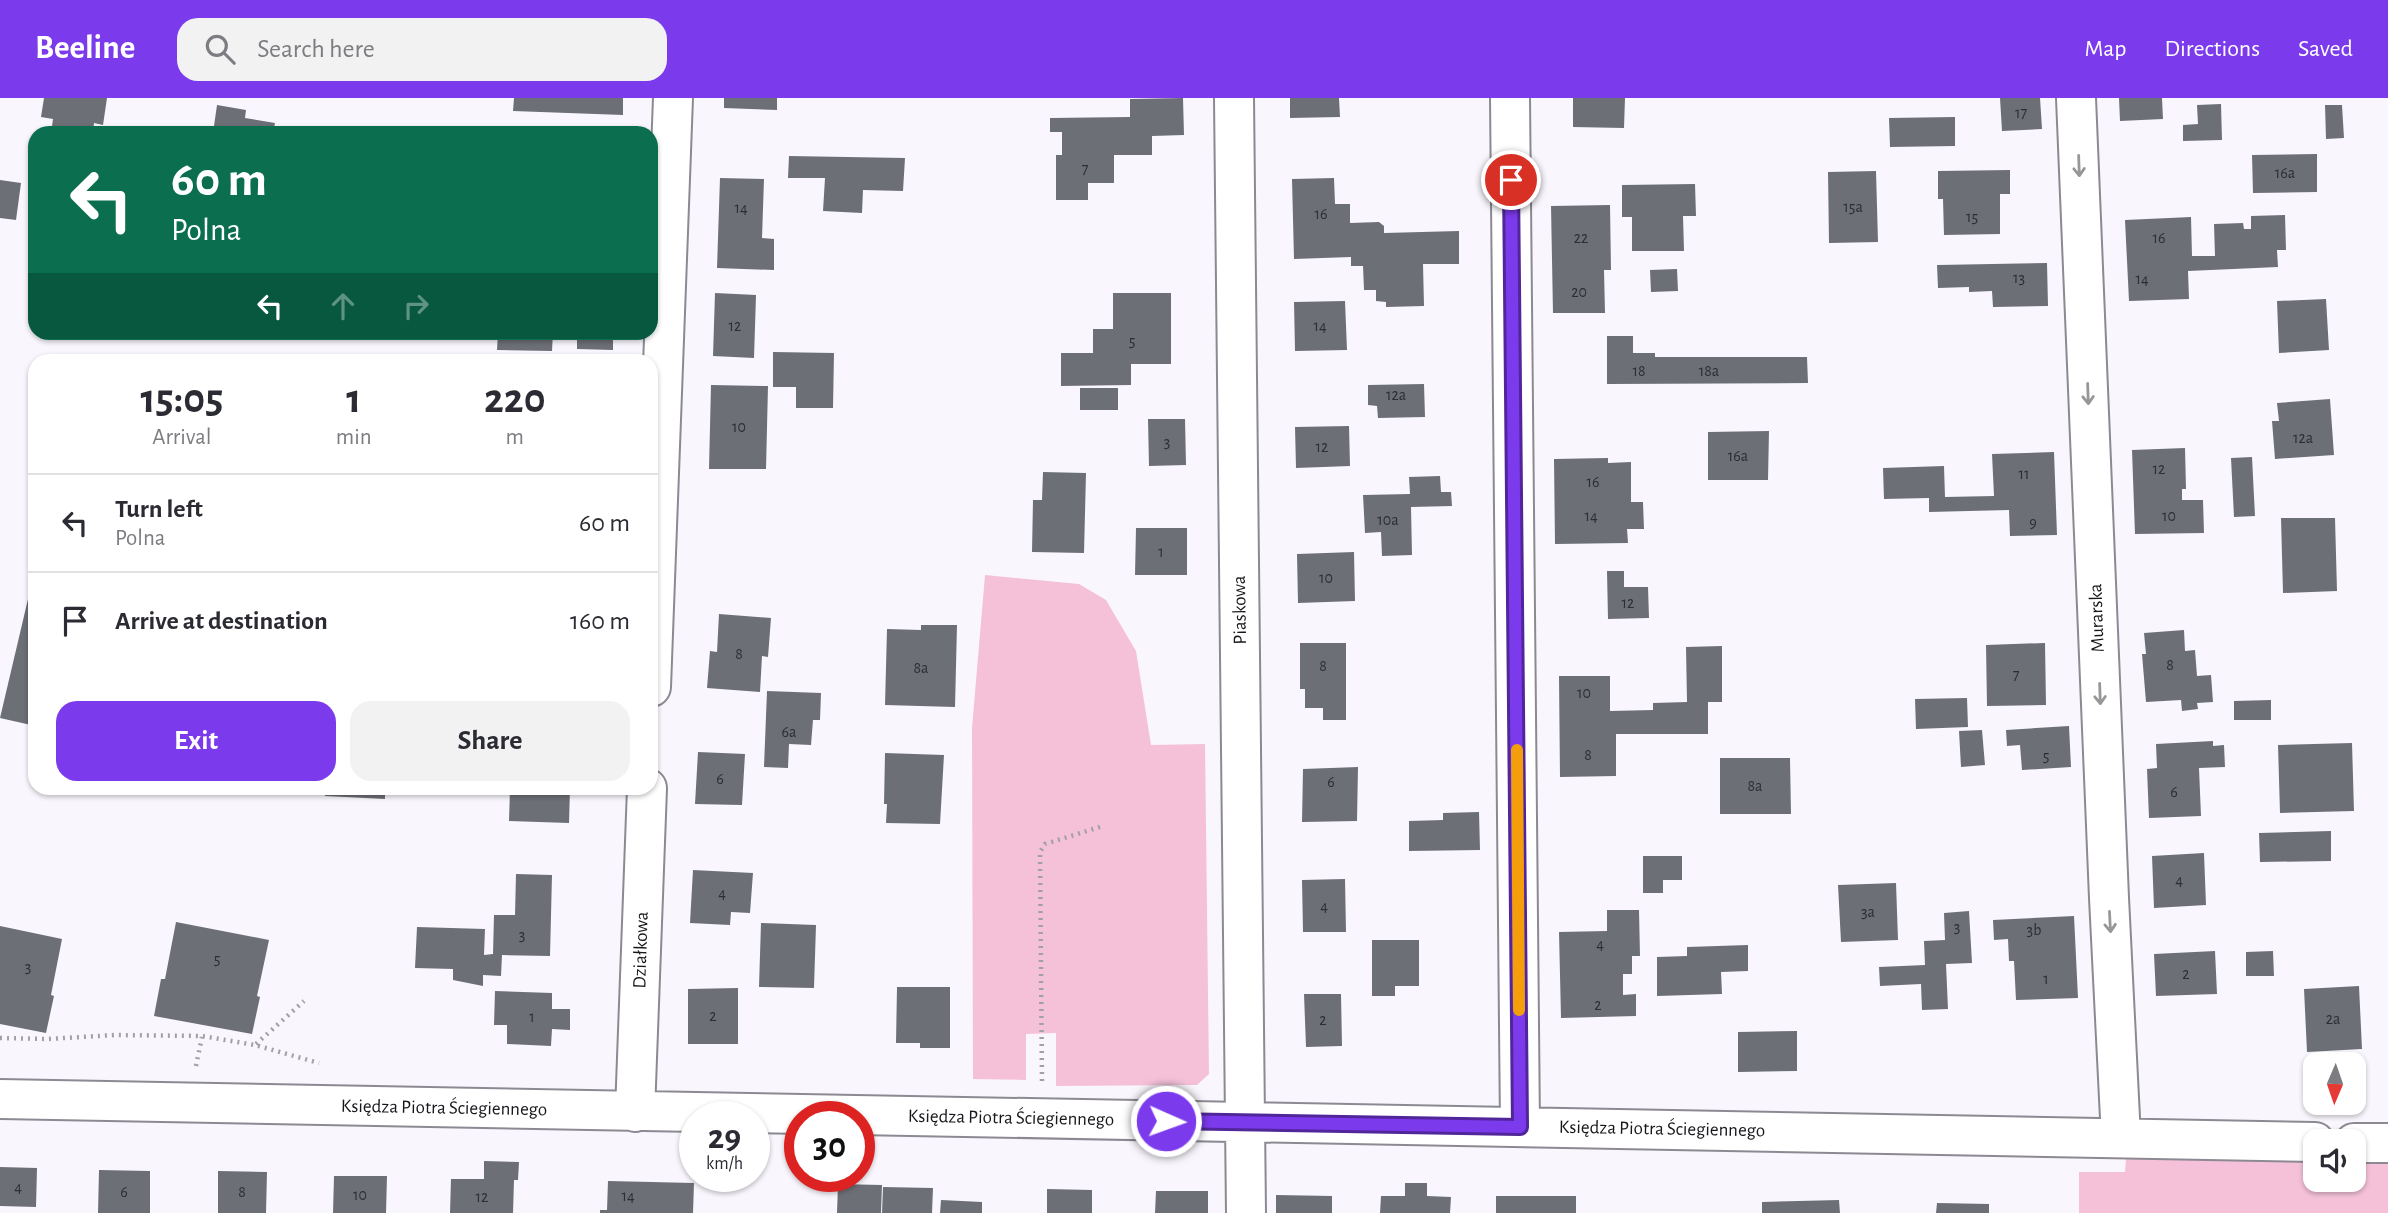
<!DOCTYPE html>
<meta charset="utf-8">
<style>
:root{--surface:#fff;--page:#f2f2f3;--text:#2b2b33;--muted:#7c7c81;--line:#e1e1e2;--accent:#7c3aed}
body{margin:0;font-family:"Alegreya Sans",sans-serif;background:var(--page);color:var(--text);height:100vh;display:flex;flex-direction:column;font-size:26px;white-space:nowrap}
*{box-sizing:border-box;margin:0}
p{font-size:23px;color:var(--muted)}
.icon{flex:none;width:38px;height:38px;fill:none;stroke:currentColor;stroke-width:2;stroke-linecap:round;stroke-linejoin:round}
.map{position:relative;flex:1;overflow:hidden}
.details{position:absolute;left:28px;top:256px;width:630px;height:441px;display:flex;flex-direction:column;background:var(--surface);border-radius:21px;box-shadow:0 2px 5px #0004}
.details>*{flex:none}
.guide{position:absolute;left:28px;top:28px;width:630px;height:214px;border-radius:21px;box-shadow:0 2px 5px #0004;background:#0b6e4f;color:#fff;overflow:hidden}
.needle{width:46px;rotate:182deg}
.controls{position:absolute;left:2303px;top:954px;display:grid;gap:14px}
.controls a{display:grid;place-items:center;width:63px;height:63px;border-radius:14px;background:var(--surface);box-shadow:0 2px 5px #0004;font-size:35px}
.speed{position:absolute;left:679px;top:1003px;display:flex;gap:14px;font-size:35px;font-weight:700;text-align:center}
.speed>*{display:grid;place-content:center;width:91px;height:91px;border-radius:50%;background:var(--surface);box-shadow:0 2px 5px #0004;line-height:1}
.speed small{font-size:18px;font-weight:400}
.speed .limit{border:10px solid #d22;background:#fff;color:#111}
.pin{position:absolute;display:grid;place-items:center;width:60px;height:60px;color:#fff;margin:-30px;border:4px solid #fff;border-radius:50%;box-shadow:0 2px 7px #0007}
.me{position:absolute;width:77px;margin:-38px;rotate:92deg;stroke-linejoin:round;filter:drop-shadow(0 0 5px #0008)}
.turn{display:flex;align-items:center;gap:24px;height:147px;padding:0 28px;font-size:32px}
.turn .icon{width:91px;height:91px;stroke-width:2.5}
.turn b{display:block;font-size:49px;line-height:60px}
.lanes{display:flex;align-items:center;height:66px;padding:0 28px;background:#0003;justify-content:center;gap:35px;direction:ltr}
.lanes .off{opacity:.35}
.eta{display:flex;justify-content:space-evenly;align-items:center;height:119px;text-align:center}
.eta b{font-size:42px;font-weight:700;line-height:49px}
.primary-button{display:flex;gap:14px;margin-top:auto;padding:14px 28px}
.primary-button a{flex:1;height:80px;border-radius:21px;background:var(--accent);color:#fff;font-size:28px;font-weight:700;line-height:80px;text-align:center}
.primary-button a+a{background:var(--page);color:var(--text)}
ul{padding:0;list-style:none}
li{display:flex;align-items:center;gap:21px;height:98px;padding:0 28px;border-top:2px solid var(--line)}
li div{flex:1}
li b{display:block;font-size:26px}
li em{font-style:normal}
header{display:flex;align-items:center;gap:42px;box-sizing:border-box;height:98px;padding:0 35px;background:var(--accent);color:#fff}
header strong{font-size:33px}
nav{display:flex;gap:38px;margin-inline-start:auto;font-size:24px}
.search{width:490px;height:63px;background:var(--page);display:flex;align-items:center;gap:18px;box-sizing:border-box;padding:0 24px;border-radius:21px;color:var(--muted);font-size:26px}
.map>svg:first-child{display:block}
.green{fill:#f5c1d9}
.building{fill:#6d6f77}
.lines{fill:none;stroke-linecap:round;stroke-linejoin:round}
.minor-casing{stroke:#8c8992;stroke-width:42}
.path{stroke:#a1a0a5;stroke-width:4.5;stroke-dasharray:2 5;stroke-linecap:butt}
.minor{stroke:#fff;stroke-width:38}
.oneway{stroke:#979798}
.route-casing{stroke:#51269a;stroke-width:18}
.route{stroke:#7c3aed;stroke-width:12}
.slow{stroke:#f59e0b;stroke-width:12}
.labels{text-anchor:middle;dominant-baseline:central;stroke-width:5;stroke-linejoin:round;paint-order:stroke}
.number-label{font-size:16px;fill:#2d2d32}
.street-label{font-size:19px;fill:#18171b;stroke:#fff}
</style>
<header>
<strong>Beeline</strong>
<div class="search"><svg class="icon" aria-label="search" viewBox="0 0 24 24"><circle cx="10" cy="10" r="6"/><path d="M15 15l6 6"/></svg>Search here</div>
<nav><a>Map</a><a>Directions</a><a>Saved</a></nav>
</header>
<div class="map">
<svg width="2388" height="1115" viewBox="0 0 2388 1115">
<rect width="100%" height="100%" fill="#f9f7fd"/>
<path class="green" d="M 985,477 L 1079,486 L 1106,502 L 1136,553 L 1151,647 L 1205,646 L 1209,976 L 1197,987 L 1056,988 L 1056,935 L 1026,936 L 1026,982 L 973,981 L 972,630 Z
M 2126,1060 L 2315,1062 L 2315,1082 L 2354,1082 L 2354,1062 L 2388,1062 L 2388,1115 L 2079,1115 L 2079,1074 L 2125,1074 Z"/>
<path class="building" d="M 44,0 L 107,0 L 103,27 L 94,25 L 93,35 L 51,35 L 53,21 L 41,19 Z
M 514,0 L 623,0 L 623,17 L 513,13 Z
M 724,0 L 777,0 L 777,12 L 724,10 Z
M 1183,0 L 1184,37 L 1152,38 L 1152,57 L 1114,57 L 1114,85 L 1088,85 L 1088,102 L 1056,102 L 1056,57 L 1062,57 L 1062,34 L 1050,34 L 1050,20 L 1130,19 L 1130,1 Z
M 1290,0 L 1339,0 L 1340,19 L 1290,20 Z
M 1573,0 L 1625,0 L 1624,30 L 1573,29 Z
M 2000,0 L 2040,0 L 2042,31 L 2002,33 Z
M 2119,0 L 2162,0 L 2163,21 L 2120,23 Z
M 2221,6 L 2222,42 L 2183,43 L 2183,27 L 2198,26 L 2197,7 Z
M 217,7 L 246,12 L 245,20 L 275,25 L 273,35 L 213,35 Z
M 2325,7 L 2342,7 L 2344,40 L 2326,41 Z
M 1955,19 L 1955,48 L 1890,49 L 1889,20 Z
M 2317,56 L 2317,94 L 2253,95 L 2252,57 Z
M 789,58 L 905,60 L 903,93 L 863,92 L 862,115 L 823,113 L 825,80 L 788,80 Z
M 2010,72 L 2010,96 L 2000,96 L 2000,136 L 1944,137 L 1943,101 L 1938,101 L 1938,73 Z
M 1876,73 L 1878,144 L 1829,145 L 1828,74 Z
M 720,80 L 764,81 L 762,140 L 774,141 L 774,172 L 717,170 Z
M 1334,80 L 1335,106 L 1350,106 L 1350,125 L 1379,124 L 1384,128 L 1384,135 L 1459,133 L 1459,166 L 1423,166 L 1424,208 L 1386,209 L 1386,204 L 1376,203 L 1376,192 L 1364,192 L 1363,168 L 1351,168 L 1351,159 L 1294,161 L 1292,81 Z
M 0,82 L 21,85 L 16,122 L 0,120 Z
M 1695,86 L 1696,118 L 1683,118 L 1684,153 L 1632,153 L 1632,119 L 1622,119 L 1622,87 Z
M 1610,107 L 1611,172 L 1604,172 L 1605,215 L 1553,215 L 1551,108 Z
M 2285,117 L 2286,152 L 2277,152 L 2278,169 L 2188,173 L 2189,201 L 2129,203 L 2125,122 L 2191,119 L 2192,158 L 2215,158 L 2214,126 L 2243,125 L 2244,131 L 2251,131 L 2251,118 Z
M 2047,165 L 2048,208 L 1993,209 L 1992,193 L 1969,194 L 1969,189 L 1938,190 L 1937,167 Z
M 1677,171 L 1678,193 L 1651,194 L 1650,172 Z
M 715,195 L 756,197 L 754,260 L 713,258 Z
M 1113,195 L 1171,195 L 1171,266 L 1131,266 L 1131,287 L 1061,288 L 1061,255 L 1093,255 L 1093,231 L 1113,231 Z
M 2326,201 L 2329,252 L 2279,255 L 2277,203 Z
M 1345,203 L 1347,252 L 1295,253 L 1294,204 Z
M 498,234 L 553,234 L 552,253 L 497,252 Z
M 577,234 L 613,234 L 613,252 L 577,251 Z
M 1607,238 L 1633,238 L 1633,255 L 1655,255 L 1655,259 L 1807,259 L 1808,285 L 1607,286 Z
M 773,254 L 834,255 L 833,310 L 796,310 L 796,289 L 773,289 Z
M 1424,286 L 1425,319 L 1378,320 L 1377,308 L 1368,307 L 1368,287 Z
M 711,287 L 768,288 L 766,371 L 709,371 Z
M 1080,290 L 1118,290 L 1118,312 L 1080,312 Z
M 2330,301 L 2334,357 L 2275,361 L 2272,323 L 2279,323 L 2277,305 Z
M 1148,321 L 1185,321 L 1186,367 L 1149,368 Z
M 1349,328 L 1350,368 L 1296,370 L 1295,329 Z
M 1769,333 L 1768,382 L 1708,382 L 1708,334 Z
M 2185,350 L 2186,391 L 2182,391 L 2182,402 L 2203,402 L 2204,435 L 2135,436 L 2132,352 Z
M 2054,354 L 2057,437 L 2010,438 L 2009,412 L 1929,414 L 1929,400 L 1884,401 L 1883,370 L 1944,368 L 1945,399 L 1994,398 L 1992,356 Z
M 2252,359 L 2255,418 L 2234,419 L 2231,360 Z
M 1608,360 L 1608,365 L 1631,364 L 1631,404 L 1643,404 L 1644,431 L 1627,431 L 1628,445 L 1555,446 L 1554,361 Z
M 1043,374 L 1086,375 L 1084,455 L 1032,454 L 1033,402 L 1042,402 Z
M 1440,378 L 1441,394 L 1451,394 L 1452,408 L 1411,409 L 1412,457 L 1382,458 L 1381,434 L 1365,435 L 1363,397 L 1410,396 L 1409,379 Z
M 2281,420 L 2335,420 L 2337,493 L 2283,495 Z
M 1136,430 L 1187,430 L 1187,477 L 1135,477 Z
M 1354,454 L 1355,503 L 1298,505 L 1297,456 Z
M 1607,473 L 1624,473 L 1624,489 L 1648,489 L 1649,520 L 1608,521 Z
M 28,501 L 35,503 L 35,609 L 31,627 L 0,620 Z
M 719,516 L 771,520 L 768,559 L 762,558 L 760,594 L 707,590 L 710,553 L 717,554 Z
M 921,527 L 957,527 L 955,609 L 885,607 L 887,531 L 921,532 Z
M 2184,532 L 2185,553 L 2195,552 L 2197,578 L 2211,577 L 2213,604 L 2197,605 L 2198,611 L 2182,613 L 2181,602 L 2146,604 L 2142,556 L 2146,556 L 2144,535 Z
M 1300,545 L 1346,545 L 1346,622 L 1323,622 L 1323,610 L 1305,610 L 1305,591 L 1300,591 Z
M 2045,545 L 2046,607 L 1987,608 L 1986,547 Z
M 1722,548 L 1722,604 L 1708,604 L 1708,636 L 1616,636 L 1616,678 L 1560,679 L 1559,578 L 1610,578 L 1610,613 L 1653,612 L 1653,605 L 1687,604 L 1686,549 Z
M 767,593 L 821,595 L 820,622 L 813,622 L 811,647 L 789,646 L 788,670 L 764,669 Z
M 1967,600 L 1968,629 L 1916,631 L 1915,601 Z
M 2271,602 L 2271,622 L 2234,622 L 2234,603 Z
M 2069,628 L 2071,669 L 2022,672 L 2020,647 L 2007,648 L 2006,632 Z
M 1982,632 L 1985,667 L 1961,669 L 1959,633 Z
M 2213,643 L 2213,648 L 2224,647 L 2225,669 L 2199,670 L 2201,718 L 2149,720 L 2147,671 L 2157,670 L 2156,646 Z
M 2352,645 L 2354,713 L 2280,715 L 2278,647 Z
M 698,654 L 745,656 L 742,707 L 695,706 Z
M 885,655 L 944,657 L 940,726 L 886,725 L 887,706 L 884,706 Z
M 1720,660 L 1790,660 L 1791,716 L 1720,716 Z
M 1358,669 L 1357,723 L 1302,724 L 1303,671 Z
M 325,690 L 385,690 L 385,701 L 325,698 Z
M 510,690 L 570,690 L 569,725 L 509,723 Z
M 1479,714 L 1480,752 L 1409,753 L 1409,723 L 1443,722 L 1443,715 Z
M 2331,733 L 2331,763 L 2260,764 L 2259,735 Z
M 2204,755 L 2206,807 L 2154,810 L 2152,758 Z
M 1643,758 L 1682,758 L 1682,782 L 1663,782 L 1663,795 L 1643,795 Z
M 693,772 L 753,775 L 750,815 L 731,814 L 730,827 L 690,825 Z
M 516,776 L 552,777 L 550,858 L 502,857 L 501,878 L 483,877 L 483,888 L 453,882 L 453,871 L 415,870 L 417,829 L 485,831 L 484,857 L 493,856 L 494,817 L 515,817 Z
M 1345,781 L 1346,834 L 1303,834 L 1302,782 Z
M 1896,785 L 1898,842 L 1841,844 L 1838,787 Z
M 1607,812 L 1639,812 L 1640,858 L 1632,858 L 1632,876 L 1623,876 L 1623,897 L 1636,896 L 1636,918 L 1561,920 L 1559,834 L 1607,833 Z
M 1969,813 L 1972,865 L 1946,866 L 1948,911 L 1922,912 L 1921,886 L 1880,888 L 1879,869 L 1925,867 L 1924,843 L 1945,842 L 1944,815 Z
M 2074,818 L 2078,900 L 2016,902 L 2014,863 L 2009,863 L 2008,841 L 1994,842 L 1993,822 Z
M 176,824 L 269,842 L 257,898 L 260,899 L 252,936 L 154,918 L 161,881 L 165,881 Z
M 761,825 L 816,827 L 814,890 L 759,889 Z
M 0,828 L 62,841 L 51,897 L 54,898 L 46,935 L 0,926 Z
M 1372,842 L 1419,842 L 1419,888 L 1395,888 L 1395,898 L 1372,898 Z
M 1748,847 L 1748,873 L 1721,874 L 1722,896 L 1657,898 L 1657,859 L 1687,858 L 1687,849 Z
M 2215,853 L 2217,896 L 2156,898 L 2154,856 Z
M 2273,853 L 2274,878 L 2246,878 L 2246,854 Z
M 2359,888 L 2362,951 L 2307,954 L 2304,891 Z
M 897,889 L 950,889 L 950,950 L 920,950 L 920,945 L 896,945 Z
M 738,890 L 738,946 L 688,946 L 688,891 Z
M 495,893 L 552,895 L 552,911 L 570,911 L 570,932 L 552,931 L 551,948 L 507,946 L 507,927 L 494,927 Z
M 1304,896 L 1341,896 L 1342,948 L 1306,949 Z
M 1797,933 L 1797,973 L 1738,974 L 1738,934 Z
M 484,1063 L 519,1064 L 518,1082 L 514,1082 L 513,1115 L 450,1115 L 451,1081 L 484,1081 Z
M 0,1069 L 37,1070 L 36,1109 L 0,1108 Z
M 99,1072 L 150,1073 L 150,1115 L 98,1115 Z
M 218,1073 L 267,1074 L 266,1115 L 218,1115 Z
M 334,1078 L 387,1078 L 386,1115 L 333,1115 Z
M 608,1083 L 694,1085 L 693,1115 L 600,1115 L 600,1112 L 607,1112 Z
M 1405,1085 L 1427,1085 L 1427,1098 L 1451,1099 L 1450,1115 L 1380,1115 L 1381,1098 L 1405,1098 Z
M 838,1086 L 882,1087 L 881,1115 L 837,1115 Z
M 883,1089 L 933,1090 L 932,1115 L 882,1115 Z
M 1047,1091 L 1092,1092 L 1092,1115 L 1047,1115 Z
M 1156,1093 L 1208,1093 L 1208,1115 L 1155,1115 Z
M 1276,1097 L 1332,1098 L 1332,1115 L 1276,1115 Z
M 1496,1098 L 1576,1098 L 1576,1115 L 1496,1115 Z
M 941,1102 L 982,1104 L 982,1115 L 940,1115 Z
M 1839,1102 L 1840,1115 L 1762,1115 L 1762,1104 Z
M 1937,1105 L 1989,1106 L 1989,1115 L 1936,1115 Z"/>
<g class="lines">
<defs>
<path id="minor" d="M 1234,0 L 1246,1115
M 1510,0 L 1520,1029
M 2076,0 L 2109,800 L 2121,1040
M 651,589 L 673,0
M 0,1001 L 2315,1044
M 635,1014 L 647,690
M 2354,1045 L 2388,1045"/>
</defs>
<use href="#minor" class="minor-casing"/>
<path class="path" d="M 0,940 L 48,941 L 115,937 L 202,938 L 255,947 L 319,965
M 256,946 L 304,903
M 196,968 L 202,939
M 1042,983 L 1040,754 L 1045,746 L 1103,728"/>
<use href="#minor" class="minor"/>
</g>
<defs><path id="oneway-shaft" d="M-6 0H5M1.5-3L5.5 0L1.5 3" fill="none" stroke-width="1.6" stroke-linecap="round" stroke-linejoin="round" transform="scale(1.75)"/></defs>
<g class="oneway">
<use href="#oneway-shaft" transform="translate(2079 68) rotate(88)"/>
<use href="#oneway-shaft" transform="translate(2088 296) rotate(88)"/>
<use href="#oneway-shaft" transform="translate(2100 596) rotate(88)"/>
<use href="#oneway-shaft" transform="translate(2110 824) rotate(87)"/>
</g>
<g class="lines">
<defs>
<path id="route" d="M 1166,1023 L 1520,1029 L 1511,82"/>
</defs>
<use href="#route" class="route-casing"/>
<use href="#route" class="route"/>
<path class="slow" d="M 1517,652 L 1519,912"/>
</g>
<g class="labels">
<g class="number-label">
<text x="2021" y="15">17</text>
<text x="1085" y="71">7</text>
<text x="2285" y="75">16a</text>
<text x="1853" y="109">15a</text>
<text x="741" y="110">14</text>
<text x="1321" y="116">16</text>
<text x="1972" y="119">15</text>
<text x="1581" y="140">22</text>
<text x="2159" y="140">16</text>
<text x="2019" y="180">13</text>
<text x="2142" y="181">14</text>
<text x="1579" y="194">20</text>
<text x="735" y="228">12</text>
<text x="1320" y="228">14</text>
<text x="1132" y="243">5</text>
<text x="1639" y="273">18</text>
<text x="1709" y="273">18a</text>
<text x="1396" y="297">12a</text>
<text x="739" y="329">10</text>
<text x="2303" y="340">12a</text>
<text x="1167" y="344">3</text>
<text x="1322" y="349">12</text>
<text x="1738" y="358">16a</text>
<text x="2159" y="371">12</text>
<text x="2024" y="376">11</text>
<text x="1593" y="384">16</text>
<text x="1591" y="418">14</text>
<text x="2169" y="418">10</text>
<text x="1388" y="422">10a</text>
<text x="2033" y="425">9</text>
<text x="1161" y="454">1</text>
<text x="1326" y="480">10</text>
<text x="1628" y="505">12</text>
<text x="739" y="556">8</text>
<text x="2170" y="567">8</text>
<text x="1323" y="568">8</text>
<text x="921" y="570">8a</text>
<text x="2016" y="577">7</text>
<text x="1584" y="595">10</text>
<text x="789" y="634">6a</text>
<text x="1588" y="657">8</text>
<text x="2046" y="658">5</text>
<text x="720" y="681">6</text>
<text x="1331" y="684">6</text>
<text x="1755" y="688">8a</text>
<text x="2174" y="694">6</text>
<text x="2179" y="782">4</text>
<text x="722" y="795">4</text>
<text x="1324" y="808">4</text>
<text x="1868" y="814">3a</text>
<text x="1957" y="829">3</text>
<text x="2034" y="832">3b</text>
<text x="522" y="837">3</text>
<text x="1600" y="846">4</text>
<text x="217" y="861">5</text>
<text x="28" y="869">3</text>
<text x="2186" y="876">2</text>
<text x="2046" y="881">1</text>
<text x="1598" y="907">2</text>
<text x="713" y="918">2</text>
<text x="532" y="919">1</text>
<text x="2333" y="921">2a</text>
<text x="1323" y="922">2</text>
<text x="18" y="1089">4</text>
<text x="124" y="1094">6</text>
<text x="242" y="1094">8</text>
<text x="360" y="1097">10</text>
<text x="628" y="1098">14</text>
<text x="482" y="1099">12</text>
</g>
<g class="street-label">
<text transform="translate(1240 512) rotate(-91)">Piaskowa</text>
<text transform="translate(2097 520) rotate(-92)">Murarska</text>
<text transform="translate(641 852) rotate(-88)">Działkowa</text>
<text transform="translate(444 1010) rotate(1)">Księdza Piotra Ściegiennego</text>
<text transform="translate(1011 1020) rotate(1)">Księdza Piotra Ściegiennego</text>
<text transform="translate(1662 1031) rotate(1)">Księdza Piotra Ściegiennego</text>
</g>
</g>
</svg>
<div class="controls">
<a><svg class="needle" viewBox="-14 -14 28 28"><path d="M0-13l5 13h-10z" fill="#e53935"/><path d="M0 13l5-13h-10z" fill="#7c7c81"/></svg></a>
<a><svg class="icon" aria-label="sound" viewBox="0 0 24 24"><path d="M4 9h4l5-4v14l-5-4H4zM17 9q2 3 0 6"/></svg></a>
</div>
<div class="speed"><div>29<small>km/h</small></div><div class="limit">30</div></div>
<div class="pin" style="left:1511px;top:82px;background:#d93025"><svg class="icon" aria-label="arrive" viewBox="0 0 24 24"><path d="M6 21V4h12l-3 4 3 4H6"/></svg></div>
<svg class="me" style="left:1166px;top:1023px" viewBox="-20 -20 40 40"><circle r="17" fill="#7c3aed" stroke="#fff" stroke-width="3"/><path d="M0-11L8 9 0 5-8 9z" fill="#fff"/></svg>
<div class="guide">
<div class="turn"><svg class="icon" aria-label="left" viewBox="0 0 24 24"><path d="M17 20v-9H6M10 6l-5 5 5 5"/></svg><div><b>60 m</b>Polna</div></div>
<div class="lanes"><svg class="icon" aria-label="left" viewBox="0 0 24 24"><path d="M17 20v-9H6M10 6l-5 5 5 5"/></svg><svg class="icon off" aria-label="ahead" viewBox="0 0 24 24"><path d="M12 20V5M6 11l6-6 6 6"/></svg><svg class="icon off" aria-label="right" viewBox="0 0 24 24"><path d="M7 20v-9h11M14 6l5 5-5 5"/></svg></div>
</div>
<section class="details">
<div class="eta">
<div><b>15:05</b><p>Arrival</p></div>
<div><b>1</b><p>min</p></div>
<div><b>220</b><p>m</p></div>
</div>
<ul>
<li><svg class="icon" aria-label="left" viewBox="0 0 24 24"><path d="M17 20v-9H6M10 6l-5 5 5 5"/></svg><div><b>Turn left</b><p>Polna</p></div><em>60 m</em></li>
<li><svg class="icon" aria-label="arrive" viewBox="0 0 24 24"><path d="M6 21V4h12l-3 4 3 4H6"/></svg><div><b>Arrive at destination</b></div><em>160 m</em></li>
</ul>
<div class="primary-button"><a>Exit</a><a>Share</a></div>
</section>
</div>
